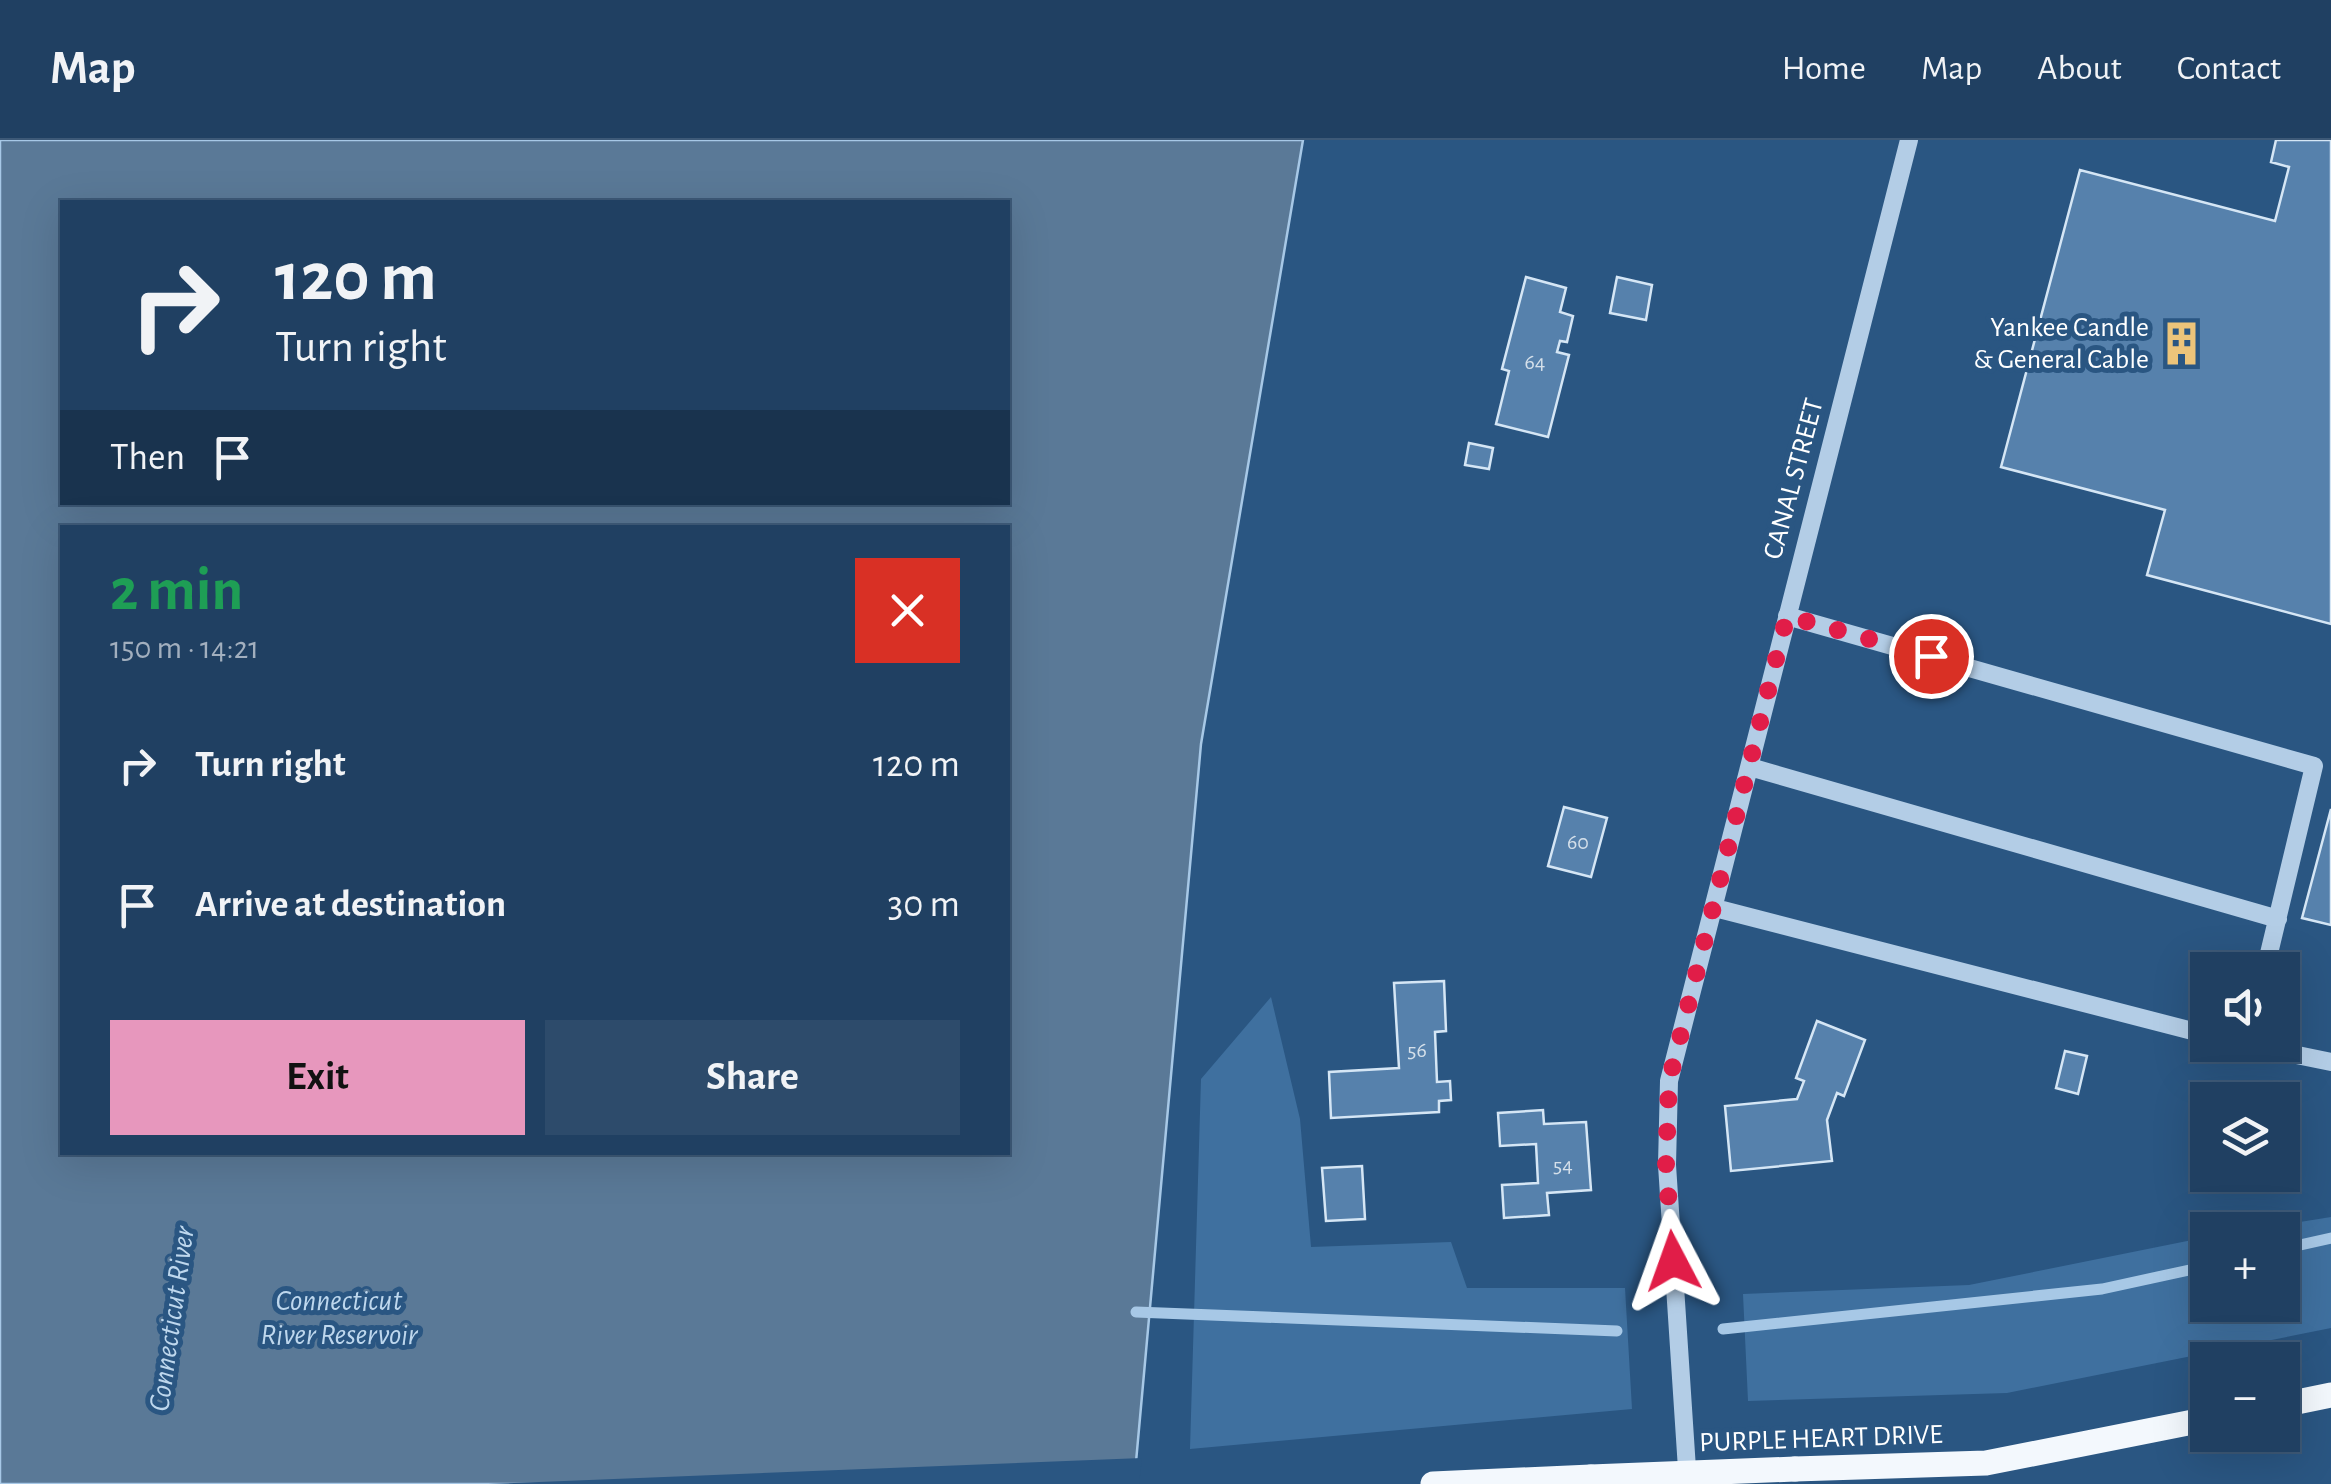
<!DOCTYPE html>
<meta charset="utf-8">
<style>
:root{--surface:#204062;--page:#2d4b6b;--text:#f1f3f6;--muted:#a2afbe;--line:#3d5977;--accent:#e797bd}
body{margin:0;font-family:"Alegreya Sans",sans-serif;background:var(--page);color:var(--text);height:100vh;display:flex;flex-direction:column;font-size:38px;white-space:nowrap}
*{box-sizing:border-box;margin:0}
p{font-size:32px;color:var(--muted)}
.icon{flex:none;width:55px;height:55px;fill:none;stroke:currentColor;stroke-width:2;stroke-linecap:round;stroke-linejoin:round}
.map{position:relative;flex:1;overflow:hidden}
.panel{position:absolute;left:60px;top:385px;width:950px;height:630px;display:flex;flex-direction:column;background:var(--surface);border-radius:0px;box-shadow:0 10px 40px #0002,0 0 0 2px var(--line)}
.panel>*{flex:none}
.guide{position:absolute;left:60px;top:60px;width:950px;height:305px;border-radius:0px;box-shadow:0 10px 40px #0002,0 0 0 2px var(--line);background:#204062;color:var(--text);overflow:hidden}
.tools{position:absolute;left:2190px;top:812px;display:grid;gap:20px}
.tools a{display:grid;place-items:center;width:110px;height:110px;border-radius:0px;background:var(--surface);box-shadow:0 10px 40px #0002,0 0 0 2px var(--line);font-size:50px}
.pin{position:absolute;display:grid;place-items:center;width:85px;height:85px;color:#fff;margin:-42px;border:5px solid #fff;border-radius:50%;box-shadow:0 2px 10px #0007}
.me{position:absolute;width:110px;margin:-55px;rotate:356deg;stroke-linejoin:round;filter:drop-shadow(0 0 8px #0008)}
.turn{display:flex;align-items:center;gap:35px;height:210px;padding:0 50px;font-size:45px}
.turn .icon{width:130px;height:130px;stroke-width:2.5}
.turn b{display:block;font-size:70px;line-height:85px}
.then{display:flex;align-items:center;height:95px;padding:0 50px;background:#0003;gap:20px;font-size:38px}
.round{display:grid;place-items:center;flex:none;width:105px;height:105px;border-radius:0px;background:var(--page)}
.headline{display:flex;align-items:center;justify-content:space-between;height:170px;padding:0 50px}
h1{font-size:60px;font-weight:700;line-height:75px;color:#1e9e55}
.primary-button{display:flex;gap:20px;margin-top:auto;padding:20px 50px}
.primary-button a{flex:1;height:115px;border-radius:0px;background:var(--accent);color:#111;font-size:40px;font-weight:700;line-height:115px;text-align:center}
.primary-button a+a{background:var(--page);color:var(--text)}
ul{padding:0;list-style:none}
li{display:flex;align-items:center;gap:30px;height:140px;padding:0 50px}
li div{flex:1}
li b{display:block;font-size:38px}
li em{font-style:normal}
header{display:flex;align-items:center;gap:60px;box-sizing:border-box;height:140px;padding:0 50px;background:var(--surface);border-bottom:2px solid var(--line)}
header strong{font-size:48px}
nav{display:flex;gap:55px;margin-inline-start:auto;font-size:35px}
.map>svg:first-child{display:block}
.green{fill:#3f709f}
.water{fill:#5a7997;stroke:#a7c8e6;stroke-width:2.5;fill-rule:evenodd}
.pier{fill:#2a5682}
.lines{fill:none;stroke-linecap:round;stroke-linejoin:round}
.stream{stroke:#a7c8e6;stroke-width:11}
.building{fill:#5681ac;stroke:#d5e6f5;stroke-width:2.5}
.minor{stroke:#b3cde6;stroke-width:18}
.major{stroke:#f3f8fd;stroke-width:25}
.major-bridge{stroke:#f3f8fd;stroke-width:25}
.route{stroke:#e11d48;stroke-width:18;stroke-dasharray:0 32.4}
.labels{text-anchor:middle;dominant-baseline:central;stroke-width:10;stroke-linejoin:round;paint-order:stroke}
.number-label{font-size:22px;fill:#d5e0ea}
.poi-label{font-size:28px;fill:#fff;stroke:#2a5682;text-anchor:end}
.street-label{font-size:28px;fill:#fff;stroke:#2a5682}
.water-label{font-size:30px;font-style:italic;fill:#bed7ed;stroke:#2a5682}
</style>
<header>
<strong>Map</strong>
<nav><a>Home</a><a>Map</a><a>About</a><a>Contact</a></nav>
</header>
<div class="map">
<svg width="2331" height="1344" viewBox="0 0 2331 1344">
<rect width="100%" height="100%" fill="#2a5682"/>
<path class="green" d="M 1271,857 L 1300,979 L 1311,1107 L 1451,1102 L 1467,1148 L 1625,1148 L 1632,1269 L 1190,1309 L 1201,939 Z
M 2331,1077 L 2331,1188 L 2007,1253 L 1748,1261 L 1743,1154 L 1969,1145 L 2207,1097 L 2208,1165 L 2282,1165 L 2282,1090 L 2250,1090 Z"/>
<path class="water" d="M 0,0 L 1303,0 L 1201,604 L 1134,1344 L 0,1344 ZM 62,62 L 1008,62 L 1008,362 L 62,362 ZM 62,388 L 1008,388 L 1008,1012 L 62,1012 Z"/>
<path class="pier" d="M 1142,1318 L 1139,1344 L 488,1344 Z"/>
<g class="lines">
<path class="stream" d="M 2282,1109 L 2331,1098
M 1136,1172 L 1617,1191
M 1723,1189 L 2102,1149 L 2208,1126"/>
</g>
<path class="building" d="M 2276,0 L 2331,0 L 2331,484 L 2147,435 L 2165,370 L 2001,327 L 2080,30 L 2275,81 L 2289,27 L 2271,22 Z
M 1526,137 L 1566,148 L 1560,172 L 1573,176 L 1567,202 L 1560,201 L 1557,212 L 1569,215 L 1548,297 L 1496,284 L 1509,231 L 1502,229 Z
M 1617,137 L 1652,145 L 1646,180 L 1610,173 Z
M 1469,303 L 1493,308 L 1489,329 L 1465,325 Z
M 1564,667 L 1607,678 L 1591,737 L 1548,726 Z
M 2331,669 L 2331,785 L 2302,778 Z
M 1444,841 L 1446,891 L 1435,892 L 1437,942 L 1450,941 L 1451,960 L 1439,961 L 1439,972 L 1331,978 L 1329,932 L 1399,928 L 1394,843 Z
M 1817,881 L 1865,900 L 1844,956 L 1837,953 L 1827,980 L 1832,1021 L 1731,1031 L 1725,966 L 1797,959 L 1804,941 L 1796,938 Z
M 2065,911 L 2087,916 L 2078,954 L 2056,948 Z
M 1543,970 L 1544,984 L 1586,982 L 1591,1050 L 1547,1053 L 1549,1075 L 1504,1078 L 1502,1045 L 1538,1043 L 1536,1004 L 1500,1006 L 1498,973 Z
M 1362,1026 L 1365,1079 L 1326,1081 L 1322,1028 Z"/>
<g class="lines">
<path class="minor" d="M 1787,476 L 2314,626 L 2265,830
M 1750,627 L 2278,779
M 1715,768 L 2208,895
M 2248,905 L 2331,922
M 1688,1344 L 1667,1025 L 1669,941 L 1909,0"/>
<path class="major" d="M 2282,1265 L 2331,1255
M 1795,1329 L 1986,1323 L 2208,1279
M 1433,1344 L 1591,1337"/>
<path class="major-bridge" d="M 1591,1337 L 1795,1329"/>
</g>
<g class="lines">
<path class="route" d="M 1673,1121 L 1666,1025 L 1669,941 L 1787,476 L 1931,516"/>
</g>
<defs>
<symbol id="building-bare" viewBox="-9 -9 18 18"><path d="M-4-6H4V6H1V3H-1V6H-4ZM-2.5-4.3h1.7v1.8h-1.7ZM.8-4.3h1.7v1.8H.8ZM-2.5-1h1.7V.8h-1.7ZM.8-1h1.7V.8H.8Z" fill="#ecc47a" stroke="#2a5682" stroke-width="2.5" paint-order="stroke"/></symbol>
</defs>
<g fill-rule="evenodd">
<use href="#building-bare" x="2150" y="172" width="63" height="63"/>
</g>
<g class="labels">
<g class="number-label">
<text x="1535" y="222">64</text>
<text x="1578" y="702">60</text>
<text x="1417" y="910">56</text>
<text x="1563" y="1025">54</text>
</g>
<g class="poi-label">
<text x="2149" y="188">Yankee Candle<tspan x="2149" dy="32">&amp; General Cable</tspan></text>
</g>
<g class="street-label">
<text transform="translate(1794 339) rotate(-75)">CANAL STREET</text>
<text transform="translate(1821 1299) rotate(-2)">PURPLE HEART DRIVE</text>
</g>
<g class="water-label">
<text x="339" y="1161">Connecticut<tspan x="339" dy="34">River Reservoir</tspan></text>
<text transform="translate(172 1179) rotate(-82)">Connecticut River</text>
</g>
</g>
</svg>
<div class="tools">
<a><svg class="icon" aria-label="sound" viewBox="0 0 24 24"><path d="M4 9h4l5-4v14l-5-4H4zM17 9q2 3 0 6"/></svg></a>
<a><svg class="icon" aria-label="layers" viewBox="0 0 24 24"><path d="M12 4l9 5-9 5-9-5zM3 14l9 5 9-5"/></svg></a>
<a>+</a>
<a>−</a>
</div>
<div class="pin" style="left:1931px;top:516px;background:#d93025"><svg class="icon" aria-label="arrive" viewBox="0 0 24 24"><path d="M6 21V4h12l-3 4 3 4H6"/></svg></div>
<svg class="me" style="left:1673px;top:1121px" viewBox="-20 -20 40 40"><path d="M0-17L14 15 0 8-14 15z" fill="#e11d48" stroke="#fff" stroke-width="4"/></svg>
<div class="guide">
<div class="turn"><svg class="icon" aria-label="right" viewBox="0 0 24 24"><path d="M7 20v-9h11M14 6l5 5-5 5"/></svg><div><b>120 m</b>Turn right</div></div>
<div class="then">Then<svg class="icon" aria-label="arrive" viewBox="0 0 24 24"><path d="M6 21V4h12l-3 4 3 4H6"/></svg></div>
</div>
<section class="panel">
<div class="headline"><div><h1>2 min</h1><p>150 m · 14:21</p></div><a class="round" style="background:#d93025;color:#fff"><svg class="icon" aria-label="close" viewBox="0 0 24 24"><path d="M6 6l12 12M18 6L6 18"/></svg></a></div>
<ul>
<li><svg class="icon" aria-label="right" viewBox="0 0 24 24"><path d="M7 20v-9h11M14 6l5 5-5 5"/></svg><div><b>Turn right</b></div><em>120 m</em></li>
<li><svg class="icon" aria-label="arrive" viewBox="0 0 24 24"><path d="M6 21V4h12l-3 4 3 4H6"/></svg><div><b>Arrive at destination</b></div><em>30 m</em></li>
</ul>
<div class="primary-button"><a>Exit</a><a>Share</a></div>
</section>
</div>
